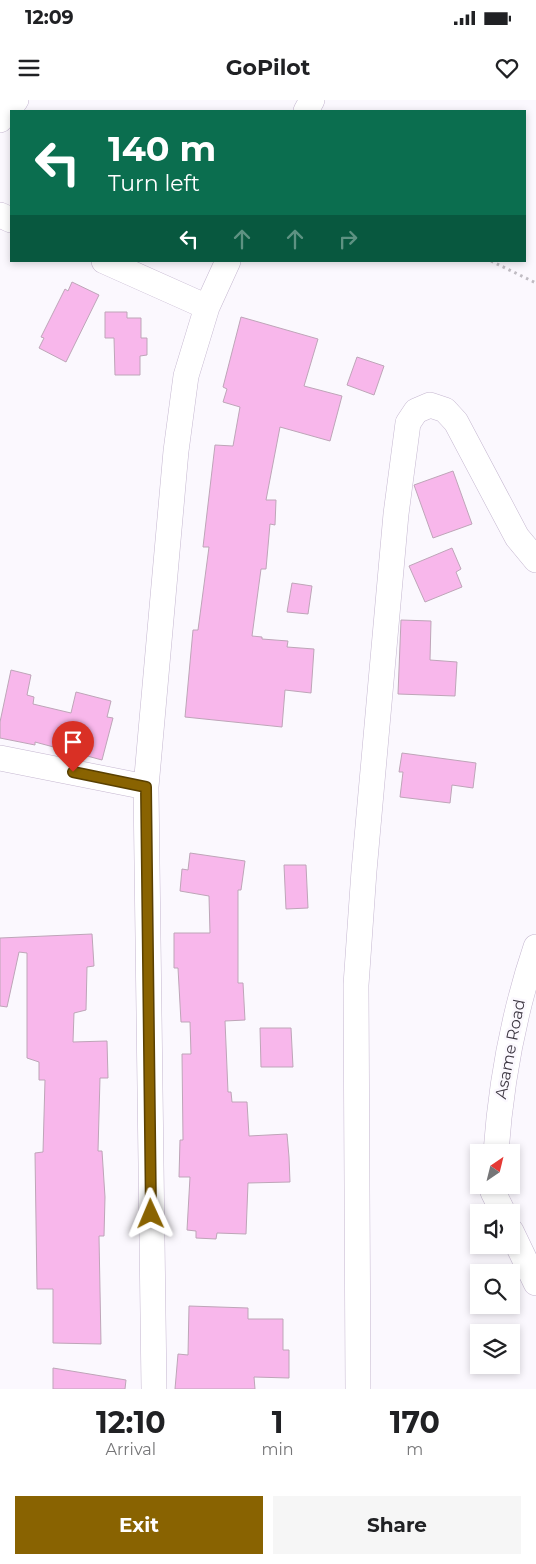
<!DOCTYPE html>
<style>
:root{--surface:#fff;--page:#f6f6f6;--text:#202124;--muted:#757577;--accent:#896301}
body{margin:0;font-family:Montserrat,sans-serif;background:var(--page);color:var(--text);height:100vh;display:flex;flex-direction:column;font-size:19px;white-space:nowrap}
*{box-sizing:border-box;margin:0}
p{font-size:16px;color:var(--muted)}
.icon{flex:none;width:28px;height:28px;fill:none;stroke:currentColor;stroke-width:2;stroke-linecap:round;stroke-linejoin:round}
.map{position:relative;height:1289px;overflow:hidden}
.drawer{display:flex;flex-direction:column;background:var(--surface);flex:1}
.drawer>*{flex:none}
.guide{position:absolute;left:10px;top:10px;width:516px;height:152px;border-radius:0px;box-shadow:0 2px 8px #0003;background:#0b6e4f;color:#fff;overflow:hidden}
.needle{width:32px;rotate:35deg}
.tools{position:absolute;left:470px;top:1044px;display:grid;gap:10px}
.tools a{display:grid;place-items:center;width:50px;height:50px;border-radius:0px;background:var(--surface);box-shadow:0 2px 8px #0003;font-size:25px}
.pin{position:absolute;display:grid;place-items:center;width:42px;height:42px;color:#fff;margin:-51px -21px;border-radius:50% 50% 50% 0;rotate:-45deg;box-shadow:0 0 5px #0007}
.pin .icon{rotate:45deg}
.me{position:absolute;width:55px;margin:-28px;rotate:359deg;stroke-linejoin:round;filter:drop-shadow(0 0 4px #0008)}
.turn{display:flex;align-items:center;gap:18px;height:105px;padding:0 15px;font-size:22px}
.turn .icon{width:65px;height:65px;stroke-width:2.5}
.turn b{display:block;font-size:35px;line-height:42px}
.lanes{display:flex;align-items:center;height:48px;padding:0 15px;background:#0003;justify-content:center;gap:25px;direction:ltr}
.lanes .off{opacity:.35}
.eta{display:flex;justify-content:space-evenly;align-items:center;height:85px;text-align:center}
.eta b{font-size:30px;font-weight:700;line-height:35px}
.primary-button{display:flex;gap:10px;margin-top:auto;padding:10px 15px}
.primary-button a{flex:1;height:58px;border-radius:0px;background:var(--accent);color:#fff;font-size:20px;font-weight:700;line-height:58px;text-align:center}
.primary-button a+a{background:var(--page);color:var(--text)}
.status{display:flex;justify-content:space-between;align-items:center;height:35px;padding:0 25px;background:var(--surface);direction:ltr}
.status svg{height:14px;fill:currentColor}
header{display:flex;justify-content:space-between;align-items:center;height:65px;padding:0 15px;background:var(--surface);font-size:22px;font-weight:700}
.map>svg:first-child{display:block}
.building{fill:#f8b7eb;stroke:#bea5b8}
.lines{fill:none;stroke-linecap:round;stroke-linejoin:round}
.minor-casing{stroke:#c5b7d0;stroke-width:26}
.path{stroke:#c0bcc3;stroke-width:3;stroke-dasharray:2.5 4;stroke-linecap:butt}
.minor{stroke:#fff;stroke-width:25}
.route-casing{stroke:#594001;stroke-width:12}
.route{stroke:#896301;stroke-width:9}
.labels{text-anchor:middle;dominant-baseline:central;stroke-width:5;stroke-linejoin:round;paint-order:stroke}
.street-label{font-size:16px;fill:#3d3742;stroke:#fbf8fe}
</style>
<div class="status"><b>12:09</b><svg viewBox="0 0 49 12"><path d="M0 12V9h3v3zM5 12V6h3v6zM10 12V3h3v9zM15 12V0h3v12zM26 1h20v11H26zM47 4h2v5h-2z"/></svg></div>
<header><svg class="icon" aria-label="menu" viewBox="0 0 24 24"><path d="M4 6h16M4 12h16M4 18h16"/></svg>GoPilot<svg class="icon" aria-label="heart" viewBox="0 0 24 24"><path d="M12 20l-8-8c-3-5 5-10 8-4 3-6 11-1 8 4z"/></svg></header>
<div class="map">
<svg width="536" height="1289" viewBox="0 0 536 1289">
<rect width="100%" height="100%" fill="#fbf8fe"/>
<path class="building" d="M 72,182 L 99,195 L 66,262 L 39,248 L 44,238 L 41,237 L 65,189 L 68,191 Z
M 105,212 L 127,212 L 127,218 L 141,218 L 141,238 L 147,238 L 147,255 L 140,256 L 140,275 L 115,275 L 114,238 L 105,238 Z
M 241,217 L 318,239 L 304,286 L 342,296 L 330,341 L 280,327 L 266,400 L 276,400 L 275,425 L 270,424 L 266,469 L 261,469 L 252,536 L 262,537 L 262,539 L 288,541 L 287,547 L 314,549 L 311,593 L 285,590 L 282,627 L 185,617 L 193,530 L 198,530 L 209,447 L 203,447 L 215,345 L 233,346 L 240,307 L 223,302 L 227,289 L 223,287 Z
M 357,257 L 384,266 L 374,295 L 347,285 Z
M 453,371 L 472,424 L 433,438 L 414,385 Z
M 452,448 L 461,469 L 456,472 L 462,487 L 425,502 L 409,466 Z
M 292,483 L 312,486 L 308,514 L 287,512 Z
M 401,520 L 431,521 L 430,560 L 457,562 L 455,596 L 398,594 Z
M 11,570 L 31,575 L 27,595 L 34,597 L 33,604 L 71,613 L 76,592 L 111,601 L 107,617 L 113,618 L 102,660 L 35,642 L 35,645 L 0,638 L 0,622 Z
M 402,653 L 476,663 L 473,688 L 452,685 L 450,703 L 400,697 L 403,672 L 399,672 Z
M 190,753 L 245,761 L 241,790 L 238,790 L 238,883 L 243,883 L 245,920 L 225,921 L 228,992 L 231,992 L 232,1002 L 247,1002 L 249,1036 L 287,1034 L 289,1057 L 290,1082 L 248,1083 L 246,1134 L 217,1133 L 216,1139 L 196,1138 L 196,1131 L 187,1130 L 190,1077 L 179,1077 L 180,1040 L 183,1040 L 182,954 L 191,954 L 190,922 L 181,922 L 178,868 L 174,868 L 174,833 L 210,833 L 209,796 L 180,791 L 182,769 L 188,770 Z
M 284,765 L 306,765 L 308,808 L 286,809 Z
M 92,834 L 94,866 L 87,867 L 86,910 L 74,913 L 73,942 L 107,941 L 108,978 L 100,978 L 98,1051 L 102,1051 L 105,1097 L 104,1136 L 99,1136 L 101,1244 L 53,1243 L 53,1189 L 37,1189 L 35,1053 L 43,1052 L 45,980 L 39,980 L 39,962 L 27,958 L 27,853 L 19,852 L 7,907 L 0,906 L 0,838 Z
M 260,928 L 291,928 L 293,967 L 261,967 Z
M 189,1206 L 248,1208 L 248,1219 L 283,1219 L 283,1250 L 289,1250 L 289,1278 L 254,1277 L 255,1289 L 175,1289 L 178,1254 L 188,1255 Z
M 53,1268 L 126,1280 L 125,1289 L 53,1289 Z"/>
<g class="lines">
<defs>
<path id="minor" d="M 306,11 L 312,0
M 0,20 L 16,0
M 0,115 L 11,120
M 104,161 L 207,207
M 0,658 L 146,687
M 496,1052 C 501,981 513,915 536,847
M 493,1085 L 493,1092 L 503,1112
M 511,1131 L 536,1183
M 154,1289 L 146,687 L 176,351 L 186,276 L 207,207 L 228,161
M 358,1289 L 356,885 L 364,771 L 396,414 L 408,323 L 416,311 L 430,305 L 445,310 L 456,322 L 517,437 L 536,460"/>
</defs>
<use href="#minor" class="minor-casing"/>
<path class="path" d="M 491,161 L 536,183"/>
<use href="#minor" class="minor"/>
</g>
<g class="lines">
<defs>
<path id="route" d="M 73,672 L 146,687 L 151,1114"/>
</defs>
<use href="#route" class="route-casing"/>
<use href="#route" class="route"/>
</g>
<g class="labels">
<g class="street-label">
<text transform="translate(510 949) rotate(-79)">Asame Road</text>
</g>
</g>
</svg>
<div class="tools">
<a><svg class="needle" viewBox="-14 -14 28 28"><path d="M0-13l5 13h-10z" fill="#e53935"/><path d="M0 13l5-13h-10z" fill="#757577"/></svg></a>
<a><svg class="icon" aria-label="sound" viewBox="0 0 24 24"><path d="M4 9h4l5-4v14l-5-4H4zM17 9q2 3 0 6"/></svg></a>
<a><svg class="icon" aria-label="search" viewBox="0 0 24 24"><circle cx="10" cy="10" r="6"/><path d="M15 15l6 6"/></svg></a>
<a><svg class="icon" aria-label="layers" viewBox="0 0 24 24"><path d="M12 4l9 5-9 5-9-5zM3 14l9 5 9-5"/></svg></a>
</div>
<div class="pin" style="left:73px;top:672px;background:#d93025"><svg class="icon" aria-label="arrive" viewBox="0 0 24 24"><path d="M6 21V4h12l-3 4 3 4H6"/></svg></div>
<svg class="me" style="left:151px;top:1114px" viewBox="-20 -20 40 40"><path d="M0-17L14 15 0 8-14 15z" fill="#896301" stroke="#fff" stroke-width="4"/></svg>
<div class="guide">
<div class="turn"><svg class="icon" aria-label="left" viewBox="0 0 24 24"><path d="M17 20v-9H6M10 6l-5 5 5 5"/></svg><div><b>140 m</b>Turn left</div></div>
<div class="lanes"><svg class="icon" aria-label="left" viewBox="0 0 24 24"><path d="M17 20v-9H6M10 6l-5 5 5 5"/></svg><svg class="icon off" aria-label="ahead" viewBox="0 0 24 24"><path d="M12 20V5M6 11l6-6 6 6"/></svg><svg class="icon off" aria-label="ahead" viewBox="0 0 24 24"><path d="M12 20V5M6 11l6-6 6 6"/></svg><svg class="icon off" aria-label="right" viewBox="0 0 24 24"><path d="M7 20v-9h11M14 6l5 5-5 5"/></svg></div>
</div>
</div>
<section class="drawer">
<div class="eta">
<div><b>12:10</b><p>Arrival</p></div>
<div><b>1</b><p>min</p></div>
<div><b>170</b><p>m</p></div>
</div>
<div class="primary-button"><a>Exit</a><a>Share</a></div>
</section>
